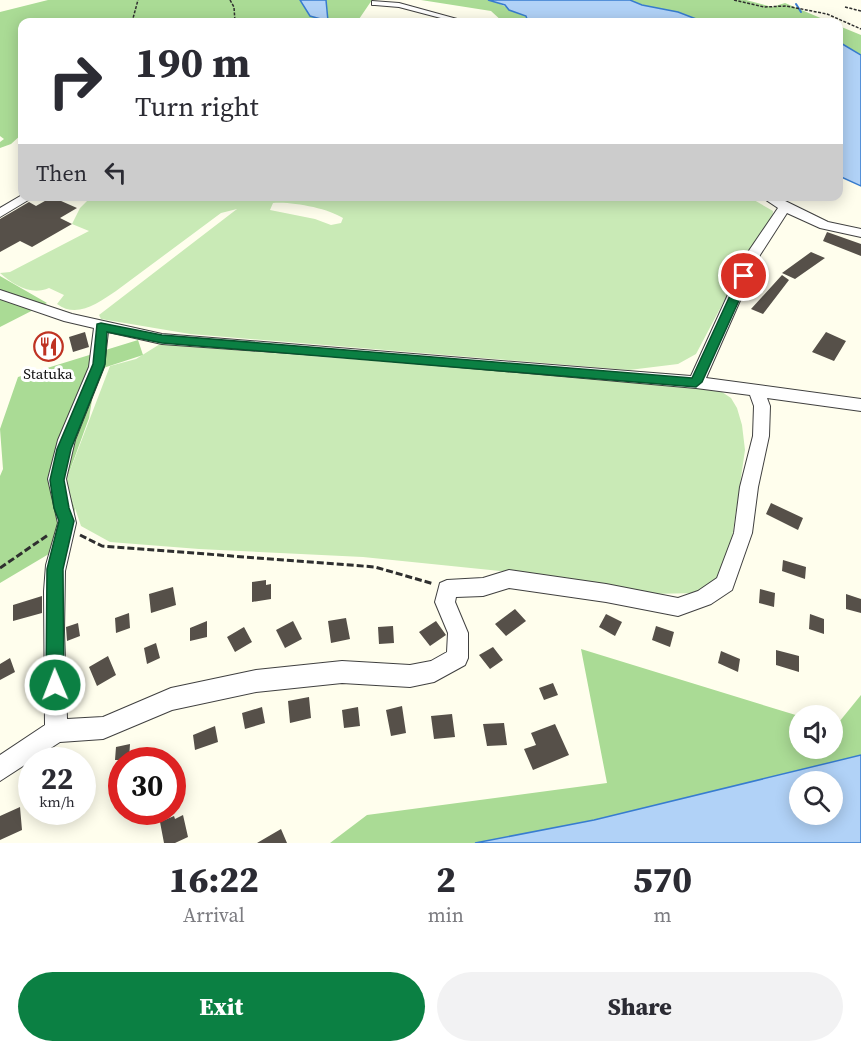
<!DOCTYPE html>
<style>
:root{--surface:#fff;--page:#f2f2f3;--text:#2b2b33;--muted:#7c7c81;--accent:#0b8043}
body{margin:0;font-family:"Source Serif 4",serif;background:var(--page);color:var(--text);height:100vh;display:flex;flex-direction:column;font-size:22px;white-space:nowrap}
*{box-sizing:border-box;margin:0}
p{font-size:20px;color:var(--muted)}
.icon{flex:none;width:33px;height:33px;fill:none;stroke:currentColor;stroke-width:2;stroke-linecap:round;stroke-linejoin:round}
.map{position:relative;height:843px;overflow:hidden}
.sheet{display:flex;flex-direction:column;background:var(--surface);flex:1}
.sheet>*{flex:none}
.banner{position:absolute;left:18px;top:18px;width:825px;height:183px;border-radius:12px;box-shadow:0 3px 15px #0003;background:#fff;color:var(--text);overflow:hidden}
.controls{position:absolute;left:789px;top:705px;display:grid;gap:12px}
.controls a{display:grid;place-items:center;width:54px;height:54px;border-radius:50%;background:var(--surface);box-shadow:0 3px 15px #0003;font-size:30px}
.speed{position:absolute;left:18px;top:747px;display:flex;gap:12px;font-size:30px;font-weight:700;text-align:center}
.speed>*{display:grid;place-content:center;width:78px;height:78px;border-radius:50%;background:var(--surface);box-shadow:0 3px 15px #0003;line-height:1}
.speed small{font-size:15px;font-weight:400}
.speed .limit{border:9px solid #d22;background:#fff;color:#111}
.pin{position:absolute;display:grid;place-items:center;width:51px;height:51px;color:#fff;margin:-26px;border:3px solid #fff;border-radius:50%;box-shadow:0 2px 6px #0007}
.me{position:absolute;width:66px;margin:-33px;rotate:359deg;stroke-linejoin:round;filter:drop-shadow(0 0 4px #0008)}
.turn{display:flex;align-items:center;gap:21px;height:126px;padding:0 18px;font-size:27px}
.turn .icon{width:78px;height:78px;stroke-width:2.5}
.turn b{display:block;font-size:42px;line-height:51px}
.then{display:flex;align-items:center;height:57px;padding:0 18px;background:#0003;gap:12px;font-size:22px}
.eta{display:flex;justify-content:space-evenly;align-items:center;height:102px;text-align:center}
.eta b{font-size:36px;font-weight:800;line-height:42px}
.button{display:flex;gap:12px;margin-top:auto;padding:12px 18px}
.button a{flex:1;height:69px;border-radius:36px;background:var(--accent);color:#fff;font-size:24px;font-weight:800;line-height:69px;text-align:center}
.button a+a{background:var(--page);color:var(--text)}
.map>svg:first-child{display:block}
.green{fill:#c9eab6;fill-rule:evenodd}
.forest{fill:#aadb95}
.water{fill:#b1d2f7;stroke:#377ccf;stroke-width:1.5;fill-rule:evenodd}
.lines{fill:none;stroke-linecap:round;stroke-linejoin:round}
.stream{stroke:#377ccf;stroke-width:2}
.building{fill:#565049}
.minor-casing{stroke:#404040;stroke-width:2}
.path-far1{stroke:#2f2f2f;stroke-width:1.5;stroke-dasharray:3 1.5;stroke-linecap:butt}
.path{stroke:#2f2f2f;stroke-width:3;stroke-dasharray:7 3;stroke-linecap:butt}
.minor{fill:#fff;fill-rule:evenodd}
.route{fill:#0b8043;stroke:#07532c;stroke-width:1.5}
.labels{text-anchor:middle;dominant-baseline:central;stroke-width:6;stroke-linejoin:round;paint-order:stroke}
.poi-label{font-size:15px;fill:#0d0d0d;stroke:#fff}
</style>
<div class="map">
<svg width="861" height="843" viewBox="0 0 861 843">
<rect width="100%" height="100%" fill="#fffeed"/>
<path class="green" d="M 747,196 L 773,211 L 772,222 L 751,250 L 696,354 L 678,364 L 629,370 L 190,334 L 101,319 L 99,315 L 237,209 L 221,213 L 116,291 C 98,303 77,319 57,304 L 64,295 L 49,288 C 31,296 14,285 0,273 L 10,272 L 89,231 L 72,224 L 80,208 L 91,197 ZM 273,203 C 290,201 328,208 343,218 L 341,223 L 331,225 L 315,219 L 270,210 Z
M 160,344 L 638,382 L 719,390 L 731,398 L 737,408 L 742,425 L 745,450 L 731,545 L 722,574 L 698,593 L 649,594 L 569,578 L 363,557 L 199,549 L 110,542 L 81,526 L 66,481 L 110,366 L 136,359 Z"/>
<path class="forest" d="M 48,0 L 300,0 L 310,16 L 328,20 L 326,0 L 372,0 L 357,22 L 22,22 L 22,134 L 11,144 L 0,148 L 0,142 L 4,139 L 0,136 L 0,12 Z
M 421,0 C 438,0 472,0 488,0 C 502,3 512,11 526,16 L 528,22 L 503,22 L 491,11 Z
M 630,0 L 746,0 L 772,7 L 785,3 L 830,22 L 704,22 L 678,12 L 642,5 Z
M 839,26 L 861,35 L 861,55 L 839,42 Z
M 0,276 L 47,303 L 0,327 Z
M 138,340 L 143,355 L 97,370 L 89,418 L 66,481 L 75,509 L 69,542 L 0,583 L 0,476 L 3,469 L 0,429 L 18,377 Z
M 581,649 L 799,716 L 800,748 L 832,748 L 833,726 L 835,727 L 861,695 L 861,755 L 594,820 L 475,843 L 330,843 L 367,815 L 607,783 Z"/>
<path class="water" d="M 300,0 L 326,0 L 328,21 L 310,16 Z
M 488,0 L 630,0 L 642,5 L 678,12 L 704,22 L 528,22 L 526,16 L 509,10 L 505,5 Z
M 839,42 L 861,55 L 861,186 L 839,176 Z
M 861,755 L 861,843 L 475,843 L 594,820 ZM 800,782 L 832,782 L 832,814 L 800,814 Z"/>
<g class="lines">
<path class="stream" d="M 796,4 L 801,12
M 810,22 L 814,19"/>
</g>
<path class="building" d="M 52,197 L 77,208 L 60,218 L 72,224 L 32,247 L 20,241 L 0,252 L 0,219 L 29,202 L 36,206 Z
M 827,232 L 861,244 L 861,256 L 823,241 Z
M 811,252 L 825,258 L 795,279 L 782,273 Z
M 782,275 L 789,280 L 763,314 L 751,309 Z
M 85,332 L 89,347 L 73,352 L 69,337 Z
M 826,332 L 846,341 L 834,361 L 812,352 Z
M 771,503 L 803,518 L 798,530 L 766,514 Z
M 783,560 L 806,567 L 805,579 L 782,571 Z
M 266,580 L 266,585 L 271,584 L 271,599 L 252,602 L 252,582 Z
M 173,587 L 176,605 L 151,613 L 149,594 Z
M 760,589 L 775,593 L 774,607 L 759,603 Z
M 846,594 L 861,599 L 861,613 L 846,609 Z
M 42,596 L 42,613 L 13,621 L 13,605 Z
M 515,609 L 526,621 L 506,636 L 495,624 Z
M 129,613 L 130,628 L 116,633 L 115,618 Z
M 606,614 L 622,622 L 615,636 L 599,627 Z
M 810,614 L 824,619 L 824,634 L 809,629 Z
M 346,618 L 350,639 L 331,643 L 328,621 Z
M 207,621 L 207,637 L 190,641 L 190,628 Z
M 293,621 L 302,639 L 285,648 L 276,630 Z
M 436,621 L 446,635 L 430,646 L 419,632 Z
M 78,623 L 80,636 L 67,641 L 66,627 Z
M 393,626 L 394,643 L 379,644 L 378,627 Z
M 656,626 L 674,632 L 670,647 L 652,640 Z
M 244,627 L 252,642 L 235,652 L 227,637 Z
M 156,643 L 160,658 L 147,664 L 144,648 Z
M 493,647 L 503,660 L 490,669 L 479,655 Z
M 776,650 L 799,656 L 799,672 L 776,665 Z
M 721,651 L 740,659 L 738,672 L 718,663 Z
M 108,656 L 116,675 L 97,686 L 89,667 Z
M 10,658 L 15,672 L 0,680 L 0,664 Z
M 553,683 L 558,695 L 544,700 L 539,688 Z
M 309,697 L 311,718 L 290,723 L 288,701 Z
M 402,706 L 406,733 L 391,736 L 386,710 Z
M 262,707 L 265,723 L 245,729 L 242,713 Z
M 358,707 L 360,726 L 344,728 L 342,710 Z
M 452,714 L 455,737 L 434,739 L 431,716 Z
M 504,723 L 507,745 L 487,746 L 483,724 Z
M 555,724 L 569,755 L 533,770 L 524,749 L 536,745 L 531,733 Z
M 215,726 L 218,742 L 195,750 L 193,735 Z
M 130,744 L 129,760 L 115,760 L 116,747 Z
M 20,807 L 22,830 L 0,840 L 0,816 Z
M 183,815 L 188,837 L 175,843 L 164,843 L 160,822 L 174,816 L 175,819 Z
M 281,829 L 287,843 L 257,843 Z"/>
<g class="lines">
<defs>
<path id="minor" d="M 372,1 L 399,3 L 468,22 L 456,22 L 399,7 L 375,5 L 372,5 Z
M 22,195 L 35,196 L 0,217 L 0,208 Z
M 760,196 L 775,196 L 828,222 L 861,229 L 861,237 L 820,228 L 787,213 L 760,255 L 706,378 L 861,399 L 861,411 L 767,398 L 770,406 L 769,436 L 758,487 L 752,533 L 732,590 L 711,604 L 678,616 L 606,602 L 509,588 L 483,596 L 456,597 L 455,602 L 468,633 L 468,658 L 465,665 L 434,682 L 410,687 L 342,683 L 256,692 L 172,710 L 103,739 L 60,742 L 0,781 L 0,755 L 45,725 L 44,591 L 46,565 L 58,523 L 48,479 L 58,440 L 89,367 L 94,328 L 64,321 L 0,299 L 0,290 L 72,314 L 162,334 L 691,376 L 746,255 L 778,208 ZM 108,332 L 162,344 L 346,357 L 696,388 L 750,395 L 754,406 L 753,436 L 740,487 L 734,533 L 717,578 L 698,591 L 678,598 L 606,584 L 509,570 L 483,578 L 447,580 L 440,583 L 435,602 L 448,633 L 447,652 L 431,661 L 410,665 L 342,661 L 256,670 L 171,688 L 103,717 L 67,719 L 64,631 L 65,571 L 76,523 L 66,479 L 75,440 L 104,367 Z"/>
</defs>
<use href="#minor" class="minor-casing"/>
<path class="path-far1" d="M 230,0 L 234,7 L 235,22
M 734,0 L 764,7 L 786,6 L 827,14 L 861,29
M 845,7 L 861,11
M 132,22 L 138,0"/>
<path class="path" d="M 80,535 L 102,546 L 375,567 L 434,584
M 0,568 L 48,535"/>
<use href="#minor" class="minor"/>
</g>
<path class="route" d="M 744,273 L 750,276 L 702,382 L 696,387 L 162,343 L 107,332 L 105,364 L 71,449 L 64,480 L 69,508 L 74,521 L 63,569 L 64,685 L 62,691 L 55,694 L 49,691 L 46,685 L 47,569 L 59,521 L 54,508 L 50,480 L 57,449 L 93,364 L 97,324 L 101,323 L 162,335 L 692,378 L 739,276 Z"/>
<defs>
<symbol id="restaurant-ring" viewBox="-11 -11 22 22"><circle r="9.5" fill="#fff" stroke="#bf3323" stroke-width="1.5"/><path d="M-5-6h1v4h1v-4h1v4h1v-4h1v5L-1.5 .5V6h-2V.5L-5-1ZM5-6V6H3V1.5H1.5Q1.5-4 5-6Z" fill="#bf3323"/></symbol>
</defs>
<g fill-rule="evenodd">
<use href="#restaurant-ring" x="32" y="330" width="33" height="33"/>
</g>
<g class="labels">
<g class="poi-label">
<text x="48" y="373">Statuka</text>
</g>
</g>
</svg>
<div class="controls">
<a><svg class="icon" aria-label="sound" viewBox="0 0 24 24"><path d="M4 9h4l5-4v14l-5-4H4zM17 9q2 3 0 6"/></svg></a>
<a><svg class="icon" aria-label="search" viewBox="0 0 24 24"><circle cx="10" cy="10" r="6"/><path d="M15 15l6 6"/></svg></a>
</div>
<div class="speed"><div>22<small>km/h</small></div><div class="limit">30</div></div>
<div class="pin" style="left:744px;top:276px;background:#d93025"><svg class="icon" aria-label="arrive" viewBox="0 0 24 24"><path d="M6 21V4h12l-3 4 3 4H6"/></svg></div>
<svg class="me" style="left:55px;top:685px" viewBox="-20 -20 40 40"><circle r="17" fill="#0b8043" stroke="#fff" stroke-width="3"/><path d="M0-11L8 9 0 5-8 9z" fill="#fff"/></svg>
<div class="banner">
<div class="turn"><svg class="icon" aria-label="right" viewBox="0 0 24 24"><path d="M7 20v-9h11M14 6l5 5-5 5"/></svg><div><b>190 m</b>Turn right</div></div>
<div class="then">Then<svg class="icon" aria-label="left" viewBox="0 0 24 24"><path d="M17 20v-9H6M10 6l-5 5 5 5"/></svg></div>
</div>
</div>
<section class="sheet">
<div class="eta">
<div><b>16:22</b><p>Arrival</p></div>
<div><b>2</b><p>min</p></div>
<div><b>570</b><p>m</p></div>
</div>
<div class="button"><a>Exit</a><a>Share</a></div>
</section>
